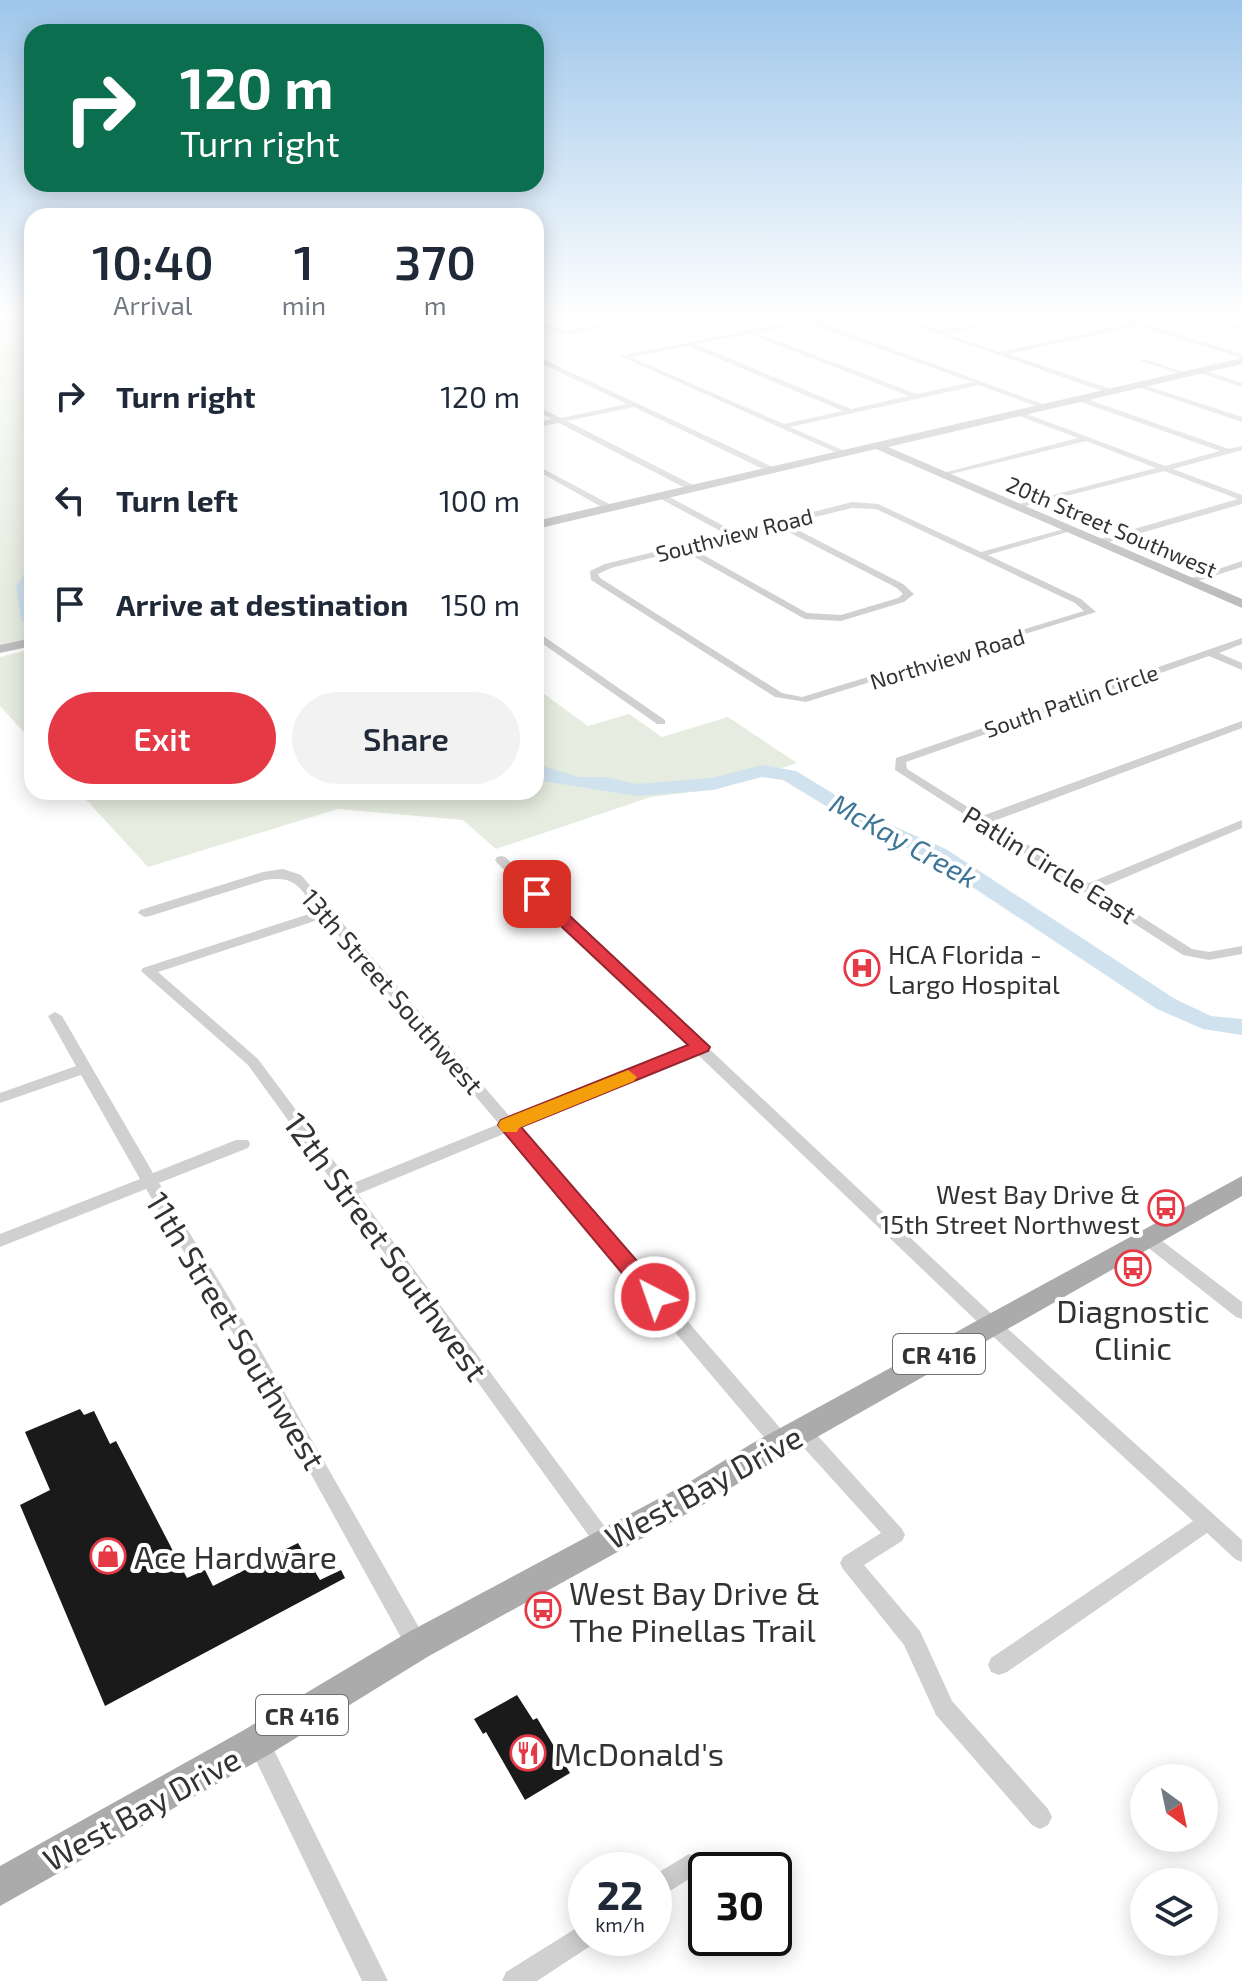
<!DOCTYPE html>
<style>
:root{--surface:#fff;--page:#f2f2f3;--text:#1f2937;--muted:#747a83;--accent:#e63946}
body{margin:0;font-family:"Exo 2",sans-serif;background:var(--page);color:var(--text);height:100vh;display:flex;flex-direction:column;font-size:30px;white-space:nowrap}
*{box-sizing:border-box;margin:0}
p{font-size:26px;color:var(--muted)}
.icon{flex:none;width:44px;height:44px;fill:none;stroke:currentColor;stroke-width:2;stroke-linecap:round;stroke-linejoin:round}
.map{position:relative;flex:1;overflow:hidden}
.details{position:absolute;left:24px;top:208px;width:520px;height:592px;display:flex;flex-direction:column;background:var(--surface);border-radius:24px;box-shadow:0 4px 20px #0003}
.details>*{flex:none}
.banner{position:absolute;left:24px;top:24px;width:520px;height:168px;border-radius:24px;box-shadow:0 4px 20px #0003;background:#0b6e4f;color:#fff;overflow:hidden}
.needle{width:52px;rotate:147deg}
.buttons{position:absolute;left:1130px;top:1764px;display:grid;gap:16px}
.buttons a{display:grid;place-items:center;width:88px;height:88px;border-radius:50%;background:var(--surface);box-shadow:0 4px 20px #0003;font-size:40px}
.speed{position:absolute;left:568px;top:1852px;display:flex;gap:16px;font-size:40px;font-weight:700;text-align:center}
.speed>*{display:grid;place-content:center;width:104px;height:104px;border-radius:50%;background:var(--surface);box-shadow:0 4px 20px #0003;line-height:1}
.speed small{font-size:20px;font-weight:400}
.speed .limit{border:4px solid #111;border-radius:12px;background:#fff;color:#111}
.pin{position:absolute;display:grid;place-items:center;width:68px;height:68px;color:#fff;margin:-34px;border-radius:16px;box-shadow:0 4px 12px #0006}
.me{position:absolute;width:88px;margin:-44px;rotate:319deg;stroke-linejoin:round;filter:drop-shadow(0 0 6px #0008)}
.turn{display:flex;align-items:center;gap:28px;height:168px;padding:0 24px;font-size:36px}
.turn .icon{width:104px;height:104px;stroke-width:2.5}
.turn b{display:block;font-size:56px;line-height:68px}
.eta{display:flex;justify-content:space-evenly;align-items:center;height:136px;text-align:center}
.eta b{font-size:48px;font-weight:600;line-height:56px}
.action{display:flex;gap:16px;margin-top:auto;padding:16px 24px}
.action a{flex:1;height:92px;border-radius:48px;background:var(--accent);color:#fff;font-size:32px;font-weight:600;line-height:92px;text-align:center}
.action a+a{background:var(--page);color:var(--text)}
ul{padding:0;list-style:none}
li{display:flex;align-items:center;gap:24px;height:104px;padding:0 24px}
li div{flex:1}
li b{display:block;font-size:30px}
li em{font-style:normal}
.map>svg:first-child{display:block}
.green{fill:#e6ecdf}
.water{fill:#cfe2ee}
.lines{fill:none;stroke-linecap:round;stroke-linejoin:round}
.river{fill:#cfe2ee;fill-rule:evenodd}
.building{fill:#1a1a1a}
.street{fill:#d0d0d0;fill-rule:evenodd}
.secondary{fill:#bdbdbd;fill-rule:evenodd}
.primary{fill:#ababab;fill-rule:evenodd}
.route{fill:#e63946;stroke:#96252e;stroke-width:2}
.slow{fill:#f59e0b}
.labels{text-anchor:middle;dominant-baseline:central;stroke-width:8;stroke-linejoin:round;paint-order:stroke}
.far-street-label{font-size:22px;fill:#333;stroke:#fff}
.shield{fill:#fff;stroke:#707070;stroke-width:2}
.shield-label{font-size:24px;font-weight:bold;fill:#333}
.street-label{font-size:26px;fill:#333;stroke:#fff}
.poi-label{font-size:26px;fill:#333;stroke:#fff;text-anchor:start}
.water-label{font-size:28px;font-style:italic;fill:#3f7597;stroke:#fff}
.near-street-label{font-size:32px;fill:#333;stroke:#fff}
.near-poi-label{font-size:32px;fill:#333;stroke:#fff;text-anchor:start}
</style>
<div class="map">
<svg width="1242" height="1981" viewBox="0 0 1242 1981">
<rect width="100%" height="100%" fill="#fff"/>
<path class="green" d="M 32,318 L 32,639 L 0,647 L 0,326 Z
M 32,649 L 32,741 L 0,706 L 0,657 Z
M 536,688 L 588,726 L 629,714 L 662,737 L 728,717 L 797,763 L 717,789 L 651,797 L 496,849 L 463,820 L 338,809 L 148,867 L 79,792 L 536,792 Z"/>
<path class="water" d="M 32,562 L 32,625 L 21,621 L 16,587 Z"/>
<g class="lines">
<path class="river" d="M 536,764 L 579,777 L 604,777 L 637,784 L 712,778 L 762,765 L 796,771 L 868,815 L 946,849 L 1175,999 L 1211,1016 L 1242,1019 L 1242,1035 L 1203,1029 L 1157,1009 L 930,859 L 854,823 L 783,780 L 762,777 L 713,790 L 637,796 L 543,781 L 536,778 Z"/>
</g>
<path class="building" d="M 80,1409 L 84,1415 L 94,1411 L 110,1444 L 116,1441 L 187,1578 L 205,1570 L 213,1586 L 298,1543 L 320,1580 L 341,1570 L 345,1578 L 105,1706 L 20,1505 L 50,1490 L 25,1432 Z
M 517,1695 L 533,1720 L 537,1718 L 570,1773 L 525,1800 L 486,1732 L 483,1734 L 474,1719 Z"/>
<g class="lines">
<path class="street" d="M 646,317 L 660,317 L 566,334 L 536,324 L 536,320 L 566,330 Z
M 817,317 L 830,317 L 816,321 L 1051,407 L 1044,409 L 979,385 L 790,427 L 847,452 L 847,456 L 844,456 L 620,356 ZM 808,323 L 972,382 L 917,394 L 756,333 ZM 748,334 L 749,334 L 909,396 L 851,409 L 695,344 ZM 688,346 L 843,411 L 784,424 L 630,357 Z
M 889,317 L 898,317 L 940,331 L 1013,317 L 1026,317 L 947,334 L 1000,352 L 1131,324 L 1129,322 L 1132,320 L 1242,354 L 1242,358 L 1138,326 L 1008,354 L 1114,390 L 1111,394 Z
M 1202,317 L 1212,317 L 1242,326 L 1242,330 Z
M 536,356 L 775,468 L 776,470 L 769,472 L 634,407 L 567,421 L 697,487 L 697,491 L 691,491 L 559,423 L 536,427 L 536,423 L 552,419 L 536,411 L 536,406 L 561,418 L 627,404 L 536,361 Z
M 1141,359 L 1145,359 L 1189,374 L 1184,375 L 1141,361 Z
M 1199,369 L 1242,383 L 1242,387 L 1197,372 Z
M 1138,383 L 1242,417 L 1242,422 L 1138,387 Z
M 1081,397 L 1229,449 L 1242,446 L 1242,450 L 1173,469 L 1242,495 L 1242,504 L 1099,545 L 1096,544 L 1096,540 L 1238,499 L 1164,471 L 1015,509 L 1015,505 L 1156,468 L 1086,441 L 943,476 L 939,474 L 1078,438 L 1016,415 L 1015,413 L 1019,411 L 1165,466 L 1220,451 L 1078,401 Z
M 536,465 L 613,506 L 614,508 L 607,510 L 536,470 Z
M 662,493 L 735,532 L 852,502 L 878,504 L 981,552 L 1071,527 L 1071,531 L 988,555 L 1081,599 L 1096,612 L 806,702 L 775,697 L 591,580 L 590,571 L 605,564 L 726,534 L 659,498 L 658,496 ZM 852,508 L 876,509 L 1075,603 L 1084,611 L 802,697 L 782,693 L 600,578 L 598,574 L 611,568 L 682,550 L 805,619 L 841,621 L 904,602 L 914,594 L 903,584 L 786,524 ZM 777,526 L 897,588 L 903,594 L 898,598 L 841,615 L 807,613 L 691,548 Z
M 1242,561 L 1242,567 L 1188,584 L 1183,581 Z
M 536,631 L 665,720 L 665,724 L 657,724 L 536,639 Z
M 1242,638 L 1242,644 L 1219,653 L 1242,663 L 1242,670 L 1209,656 L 906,762 L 907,769 L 982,816 L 1242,721 L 1242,728 L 991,822 L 1089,883 L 1242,820 L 1242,828 L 1098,889 L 1192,949 L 1209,952 L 1242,946 L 1242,954 L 1209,960 L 1183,955 L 895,770 L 896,758 Z
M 501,856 L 505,857 L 998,1320 L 1242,1540 L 1242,1562 L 1235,1559 L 1207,1533 L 1007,1672 L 999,1675 L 991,1672 L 988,1665 L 991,1658 L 1193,1521 L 986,1330 L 697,1054 L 519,1127 L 788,1437 L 791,1443 L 788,1449 L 781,1451 L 774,1449 L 506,1133 L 358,1194 L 611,1535 L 614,1541 L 611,1547 L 604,1550 L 597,1547 L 248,1065 L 141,971 L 143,968 L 318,911 C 299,888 297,875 265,880 L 150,916 L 145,917 L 138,913 L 140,910 L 263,872 L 283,869 L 301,875 L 512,1119 L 689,1046 L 497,863 L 495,860 L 497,857 ZM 324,918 L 499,1124 L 351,1184 L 258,1059 L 158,972 Z
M 55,1012 L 62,1016 L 153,1173 L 236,1140 L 248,1140 L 250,1144 L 248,1148 L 159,1183 L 249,1330 L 425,1638 L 428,1645 L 425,1652 L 417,1655 L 409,1652 L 237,1340 L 146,1189 L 0,1247 L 0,1234 L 140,1179 L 81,1075 L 0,1103 L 0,1093 L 76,1066 L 48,1016 Z
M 1147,1232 L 1153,1234 L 1242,1302 L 1242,1319 L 1236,1317 L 1141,1242 L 1139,1238 L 1141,1234 Z
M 801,1423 L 808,1425 L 902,1529 L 905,1535 L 902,1541 L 864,1565 L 920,1631 L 952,1701 L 1048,1809 L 1052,1817 L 1048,1825 L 1040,1829 L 1032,1825 L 936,1715 L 904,1645 L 843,1569 L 840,1563 L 843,1557 L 881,1533 L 794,1437 L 791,1431 L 794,1425 Z
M 258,1731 L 266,1734 L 388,1981 L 362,1981 L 247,1742 L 250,1734 Z
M 689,1854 L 697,1858 L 701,1866 L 697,1874 L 654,1901 L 654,1875 Z
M 586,1922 L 586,1938 L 597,1938 L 595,1943 L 537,1981 L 502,1981 L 506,1972 Z"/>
<path class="secondary" d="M 3,317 L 11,317 L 15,322 L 0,328 L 0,322 L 5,321 Z
M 1242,358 L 1242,364 L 888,447 L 1242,599 L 1242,608 L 876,449 L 536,529 L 536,521 Z
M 32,638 L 32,646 L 0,653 L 0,645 Z"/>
<path class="primary" d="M 1242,1176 L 1242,1196 L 773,1462 L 708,1502 L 429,1656 L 270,1754 L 0,1906 L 0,1866 L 244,1730 L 405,1634 L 686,1484 L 751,1444 Z"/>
</g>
<linearGradient id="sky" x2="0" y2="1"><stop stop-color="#9ec6ea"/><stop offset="0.53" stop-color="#fff"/><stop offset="1" stop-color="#fff" stop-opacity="0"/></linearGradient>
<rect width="1242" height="594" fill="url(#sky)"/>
<path class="route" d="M 537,889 L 543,891 L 710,1047 L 708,1051 L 521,1127 L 663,1291 L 667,1297 L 663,1303 L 655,1305 L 647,1303 L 498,1125 L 501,1120 L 688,1045 L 531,898 L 528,894 L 531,891 Z"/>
<path class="slow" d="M 628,1070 L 637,1077 L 634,1081 L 519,1128 L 517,1132 L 502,1132 L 498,1125 L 501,1120 Z"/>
<defs>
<symbol id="hospital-ring" viewBox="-11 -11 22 22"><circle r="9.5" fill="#fff" stroke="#e63946" stroke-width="1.5"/><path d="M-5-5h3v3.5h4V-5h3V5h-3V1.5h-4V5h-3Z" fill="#e63946"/></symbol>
<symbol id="bus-ring" viewBox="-11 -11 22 22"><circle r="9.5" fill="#fff" stroke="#e63946" stroke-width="1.5"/><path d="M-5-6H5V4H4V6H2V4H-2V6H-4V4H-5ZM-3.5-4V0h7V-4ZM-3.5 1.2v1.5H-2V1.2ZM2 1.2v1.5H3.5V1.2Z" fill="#e63946"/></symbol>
<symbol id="shop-ring" viewBox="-11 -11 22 22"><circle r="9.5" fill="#fff" stroke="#e63946" stroke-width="1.5"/><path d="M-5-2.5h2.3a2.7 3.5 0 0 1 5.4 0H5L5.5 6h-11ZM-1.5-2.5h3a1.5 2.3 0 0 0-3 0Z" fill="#e63946"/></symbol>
<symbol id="restaurant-ring" viewBox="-11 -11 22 22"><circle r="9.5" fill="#fff" stroke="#e63946" stroke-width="1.5"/><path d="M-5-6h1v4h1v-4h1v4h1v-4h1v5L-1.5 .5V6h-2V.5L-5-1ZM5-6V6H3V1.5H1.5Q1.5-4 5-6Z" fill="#e63946"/></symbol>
</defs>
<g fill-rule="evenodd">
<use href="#hospital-ring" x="842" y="948" width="40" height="40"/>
<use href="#bus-ring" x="1146" y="1188" width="40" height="40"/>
<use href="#bus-ring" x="1113" y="1248" width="40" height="40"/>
<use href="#shop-ring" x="88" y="1536" width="40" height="40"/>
<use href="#bus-ring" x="523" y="1590" width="40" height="40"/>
<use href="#restaurant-ring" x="508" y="1733" width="40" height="40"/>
</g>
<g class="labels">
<g class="far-street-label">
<text transform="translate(1112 526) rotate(23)">20th Street Southwest</text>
<text transform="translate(734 534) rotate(-14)">Southview Road</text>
<text transform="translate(947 658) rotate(-17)">Northview Road</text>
<text transform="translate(1071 700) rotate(-19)">South Patlin Circle</text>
</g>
<g class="shield">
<rect x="893" y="1334" width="92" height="40" rx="6"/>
<rect x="256" y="1695" width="92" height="40" rx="6"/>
</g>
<g class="shield-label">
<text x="939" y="1354">CR 416</text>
<text x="302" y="1715">CR 416</text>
</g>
<g class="street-label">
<text transform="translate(1050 864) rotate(32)">Patlin Circle East</text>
<text transform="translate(393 991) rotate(49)">13th Street Southwest</text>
</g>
<g class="poi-label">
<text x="888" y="953">HCA Florida -<tspan x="888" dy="30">Largo Hospital</tspan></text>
<text x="1140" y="1193" text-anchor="end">West Bay Drive &amp;<tspan x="1140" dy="30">15th Street Northwest</tspan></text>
</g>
<g class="water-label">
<text transform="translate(904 840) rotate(29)">McKay Creek</text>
</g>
<g class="near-street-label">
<text transform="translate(387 1246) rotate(54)">12th Street Southwest</text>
<text transform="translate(237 1330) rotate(59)">11th Street Southwest</text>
<text transform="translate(703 1486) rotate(-29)">West Bay Drive</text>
<text transform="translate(141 1808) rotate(-29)">West Bay Drive</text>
</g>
<g class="near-poi-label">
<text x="1133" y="1310" text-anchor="middle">Diagnostic<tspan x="1133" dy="37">Clinic</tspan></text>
<text x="134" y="1556">Ace Hardware</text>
<text x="569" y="1592">West Bay Drive &amp;<tspan x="569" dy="37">The Pinellas Trail</tspan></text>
<text x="554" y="1753">McDonald's</text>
</g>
</g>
</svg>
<div class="buttons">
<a><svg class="needle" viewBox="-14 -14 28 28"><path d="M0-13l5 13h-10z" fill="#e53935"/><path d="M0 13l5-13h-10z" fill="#747a83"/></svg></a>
<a><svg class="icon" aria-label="layers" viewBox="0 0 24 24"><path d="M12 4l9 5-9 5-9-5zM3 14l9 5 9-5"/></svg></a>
</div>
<div class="speed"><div>22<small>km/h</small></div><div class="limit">30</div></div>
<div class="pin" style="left:537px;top:894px;background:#d93025"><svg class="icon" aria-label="arrive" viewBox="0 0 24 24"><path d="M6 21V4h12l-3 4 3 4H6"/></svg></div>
<svg class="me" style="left:655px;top:1297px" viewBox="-20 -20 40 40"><circle r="17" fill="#e63946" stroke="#fff" stroke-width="3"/><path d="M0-11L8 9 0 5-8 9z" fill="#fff"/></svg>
<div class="banner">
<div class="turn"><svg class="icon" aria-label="right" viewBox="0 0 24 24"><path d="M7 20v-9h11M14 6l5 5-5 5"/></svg><div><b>120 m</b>Turn right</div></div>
</div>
<section class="details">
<div class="eta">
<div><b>10:40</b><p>Arrival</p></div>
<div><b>1</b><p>min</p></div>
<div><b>370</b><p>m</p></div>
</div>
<ul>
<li><svg class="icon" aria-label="right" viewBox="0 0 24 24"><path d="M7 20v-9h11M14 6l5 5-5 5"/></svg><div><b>Turn right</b></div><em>120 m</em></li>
<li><svg class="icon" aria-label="left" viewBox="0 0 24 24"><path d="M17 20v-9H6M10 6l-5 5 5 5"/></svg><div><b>Turn left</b></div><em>100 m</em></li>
<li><svg class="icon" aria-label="arrive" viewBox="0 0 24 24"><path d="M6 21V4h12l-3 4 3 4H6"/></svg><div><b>Arrive at destination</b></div><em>150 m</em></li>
</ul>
<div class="action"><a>Exit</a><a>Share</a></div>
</section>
</div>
